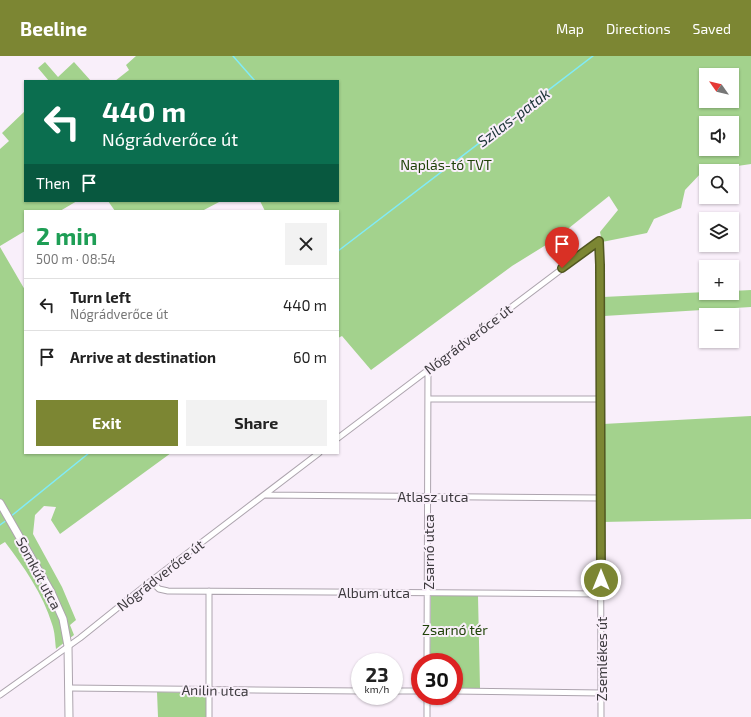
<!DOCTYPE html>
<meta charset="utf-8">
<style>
:root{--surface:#fff;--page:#f2f2f2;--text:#222;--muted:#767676;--line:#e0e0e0;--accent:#7c8633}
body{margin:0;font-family:"Exo 2",sans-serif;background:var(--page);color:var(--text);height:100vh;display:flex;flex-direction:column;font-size:15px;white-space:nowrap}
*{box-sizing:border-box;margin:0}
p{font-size:13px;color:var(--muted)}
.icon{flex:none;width:22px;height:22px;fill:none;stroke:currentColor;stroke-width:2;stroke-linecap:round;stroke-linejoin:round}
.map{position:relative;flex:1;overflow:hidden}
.details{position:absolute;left:24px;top:154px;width:315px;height:244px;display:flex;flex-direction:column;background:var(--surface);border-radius:0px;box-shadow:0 1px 3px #0004}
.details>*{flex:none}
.top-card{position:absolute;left:24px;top:24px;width:315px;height:122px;border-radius:0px;box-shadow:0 1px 3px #0004;background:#0b6e4f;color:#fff;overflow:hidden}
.needle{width:26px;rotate:304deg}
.fabs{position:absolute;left:699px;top:12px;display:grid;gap:8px}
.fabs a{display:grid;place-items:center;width:40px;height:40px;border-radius:0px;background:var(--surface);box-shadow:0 1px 3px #0004;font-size:20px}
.speed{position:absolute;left:351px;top:597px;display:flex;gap:8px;font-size:20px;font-weight:700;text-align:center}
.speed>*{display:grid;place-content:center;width:52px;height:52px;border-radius:50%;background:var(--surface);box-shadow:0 1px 3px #0004;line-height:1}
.speed small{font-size:10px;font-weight:400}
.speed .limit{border:6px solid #d22;background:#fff;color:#111}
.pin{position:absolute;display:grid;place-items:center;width:34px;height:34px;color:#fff;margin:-41px -17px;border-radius:50% 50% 50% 0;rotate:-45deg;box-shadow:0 0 4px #0007}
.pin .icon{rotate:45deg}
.me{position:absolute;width:44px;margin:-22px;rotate:0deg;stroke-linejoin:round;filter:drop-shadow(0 0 3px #0008)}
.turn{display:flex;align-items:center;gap:14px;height:84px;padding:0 12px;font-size:18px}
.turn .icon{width:52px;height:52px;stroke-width:2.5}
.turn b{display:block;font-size:28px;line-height:34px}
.then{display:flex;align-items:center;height:38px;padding:0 12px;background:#0003;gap:8px;font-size:15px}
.round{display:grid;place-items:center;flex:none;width:42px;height:42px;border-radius:0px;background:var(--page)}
.overview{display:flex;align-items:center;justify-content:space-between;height:68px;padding:0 12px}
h1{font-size:24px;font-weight:700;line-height:30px;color:#1e9e55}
.cta{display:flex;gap:8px;margin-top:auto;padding:8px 12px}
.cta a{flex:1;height:46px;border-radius:0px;background:var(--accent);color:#fff;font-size:16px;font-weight:700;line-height:46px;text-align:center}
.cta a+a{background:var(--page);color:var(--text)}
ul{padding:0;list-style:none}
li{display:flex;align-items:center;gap:12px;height:52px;padding:0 12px;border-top:1px solid var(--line)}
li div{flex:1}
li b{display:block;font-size:15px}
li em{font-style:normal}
header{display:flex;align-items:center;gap:24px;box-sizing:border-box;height:56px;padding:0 20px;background:var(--accent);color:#fff}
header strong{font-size:19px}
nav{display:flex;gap:22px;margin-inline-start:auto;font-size:14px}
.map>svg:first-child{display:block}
.green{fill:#a3d28d;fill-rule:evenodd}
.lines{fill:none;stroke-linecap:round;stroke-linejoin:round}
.stream{stroke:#80ebf8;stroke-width:1.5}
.minor-casing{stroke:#ada4ae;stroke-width:7}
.tertiary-casing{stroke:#ada4ae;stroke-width:9}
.minor{stroke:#fff;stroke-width:5}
.tertiary{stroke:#fff;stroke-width:7}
.route-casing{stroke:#515721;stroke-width:10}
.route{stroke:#7c8633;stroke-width:7}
.labels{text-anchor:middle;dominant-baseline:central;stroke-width:4;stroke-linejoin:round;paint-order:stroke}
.park-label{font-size:14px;fill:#204309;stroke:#f9effa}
.street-label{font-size:14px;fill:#3e3b3f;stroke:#f9effa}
.water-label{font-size:15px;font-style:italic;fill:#193235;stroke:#f9effa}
</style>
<header>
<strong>Beeline</strong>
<nav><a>Map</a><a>Directions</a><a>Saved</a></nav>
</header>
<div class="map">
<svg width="751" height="661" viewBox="0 0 751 661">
<rect width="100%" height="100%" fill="#f9effa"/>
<path class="green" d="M 136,0 L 751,0 L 751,108 L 703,115 L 685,134 L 681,152 L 654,163 L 647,177 L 602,186 L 600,176 L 618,154 L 609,140 L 554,184 L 512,210 L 371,314 L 342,280 L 338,282 L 338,155 L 265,155 L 260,145 L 338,145 L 338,25 L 115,25 L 129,14 L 126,9 ZM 706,19 L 732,19 L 732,45 L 706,45 ZM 706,67 L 732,67 L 732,93 L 706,93 Z
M 45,6 L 58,21 L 74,6 L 91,25 L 49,25 L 38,12 Z
M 25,55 L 25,145 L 77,145 L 60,155 L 25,155 L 25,175 L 0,190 L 0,93 L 9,85 L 2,77 Z
M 108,145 L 221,145 L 202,155 L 115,155 Z
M 0,191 L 25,234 L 25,397 L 171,397 L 60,478 L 51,464 L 56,451 L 44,450 L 35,459 L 33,478 L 62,531 L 76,564 L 70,569 L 74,579 L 56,593 C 55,585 55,576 52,568 C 43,538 24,511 5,486 L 0,489 Z
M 751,234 L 751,251 L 604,260 L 603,241 L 706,236 L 732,237 L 732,235 Z
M 751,360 L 751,463 L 602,466 L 603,368 Z
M 431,540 L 478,540 L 480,632 L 454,632 L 454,606 L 430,606 Z
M 157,636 L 207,637 L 207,661 L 158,661 Z"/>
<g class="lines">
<path class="stream" d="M 233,0 L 255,25
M 338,195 L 593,0
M 10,461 L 89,397
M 0,469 L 7,464"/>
<defs>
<path id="minor" d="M 428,343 L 600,343
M 338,382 L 599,185 L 600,193 L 601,661
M 265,439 L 601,442
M 151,525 L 159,533 L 168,535 L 601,538
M 427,606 L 428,313
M 69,632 L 360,635
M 394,635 L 420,635
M 454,635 L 602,637
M 0,639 L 80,582 L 151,525 L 319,397
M 209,661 L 209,535
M 427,661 L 427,640"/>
<path id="tertiary" d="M 0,447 L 51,536 L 63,563 L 68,590 L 69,661"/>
</defs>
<use href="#minor" class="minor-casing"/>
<use href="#tertiary" class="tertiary-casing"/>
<use href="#minor" class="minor"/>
<use href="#tertiary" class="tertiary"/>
</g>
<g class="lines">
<defs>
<path id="route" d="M 562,212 L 599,185 L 600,209 L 601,524"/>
</defs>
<use href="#route" class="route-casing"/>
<use href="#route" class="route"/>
</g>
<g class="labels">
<g class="park-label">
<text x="446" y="108">Naplás-tó TVT</text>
<text x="455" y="573">Zsarnó tér</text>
</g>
<g class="street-label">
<text transform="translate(468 283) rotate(-37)">Nógrádverőce út</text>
<text x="433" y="440">Atlasz utca</text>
<text transform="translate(428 496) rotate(-90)">Zsarnó utca</text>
<text transform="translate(39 517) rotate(62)">Somkút utca</text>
<text transform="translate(160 519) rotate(-38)">Nógrádverőce út</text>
<text x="374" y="536">Album utca</text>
<text transform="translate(601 603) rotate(-90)">Zsemlékes út</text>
<text transform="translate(215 634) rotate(1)">Anilin utca</text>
</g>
<g class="water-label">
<text transform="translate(513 61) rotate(-37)">Szilas-patak</text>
</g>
</g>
</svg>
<div class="fabs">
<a><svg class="needle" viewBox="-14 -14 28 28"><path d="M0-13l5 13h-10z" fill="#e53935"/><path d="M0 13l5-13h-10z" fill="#767676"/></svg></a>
<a><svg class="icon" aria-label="sound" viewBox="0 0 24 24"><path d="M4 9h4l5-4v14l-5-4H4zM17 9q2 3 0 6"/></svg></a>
<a><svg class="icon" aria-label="search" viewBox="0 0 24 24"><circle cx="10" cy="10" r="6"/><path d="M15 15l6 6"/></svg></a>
<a><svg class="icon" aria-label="layers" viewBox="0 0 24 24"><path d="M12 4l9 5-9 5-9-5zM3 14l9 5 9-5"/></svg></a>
<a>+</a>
<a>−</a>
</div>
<div class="speed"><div>23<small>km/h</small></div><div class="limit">30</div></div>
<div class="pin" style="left:562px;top:212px;background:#d93025"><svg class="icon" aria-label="arrive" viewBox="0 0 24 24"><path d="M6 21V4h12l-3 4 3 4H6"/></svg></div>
<svg class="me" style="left:601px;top:524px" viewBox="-20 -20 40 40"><circle r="17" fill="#7c8633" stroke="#fff" stroke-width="3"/><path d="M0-11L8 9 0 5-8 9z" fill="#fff"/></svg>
<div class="top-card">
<div class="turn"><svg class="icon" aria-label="left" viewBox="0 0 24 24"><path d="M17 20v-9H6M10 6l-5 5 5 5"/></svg><div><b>440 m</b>Nógrádverőce út</div></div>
<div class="then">Then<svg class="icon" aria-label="arrive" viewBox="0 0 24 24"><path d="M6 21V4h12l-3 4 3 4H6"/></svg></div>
</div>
<section class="details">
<div class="overview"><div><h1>2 min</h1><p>500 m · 08:54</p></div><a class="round"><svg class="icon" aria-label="close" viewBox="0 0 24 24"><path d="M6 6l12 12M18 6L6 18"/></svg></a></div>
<ul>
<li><svg class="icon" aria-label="left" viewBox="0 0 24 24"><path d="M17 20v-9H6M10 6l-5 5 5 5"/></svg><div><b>Turn left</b><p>Nógrádverőce út</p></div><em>440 m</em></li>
<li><svg class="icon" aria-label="arrive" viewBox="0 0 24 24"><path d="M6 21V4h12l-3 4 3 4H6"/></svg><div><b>Arrive at destination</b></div><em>60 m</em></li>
</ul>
<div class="cta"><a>Exit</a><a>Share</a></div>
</section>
</div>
